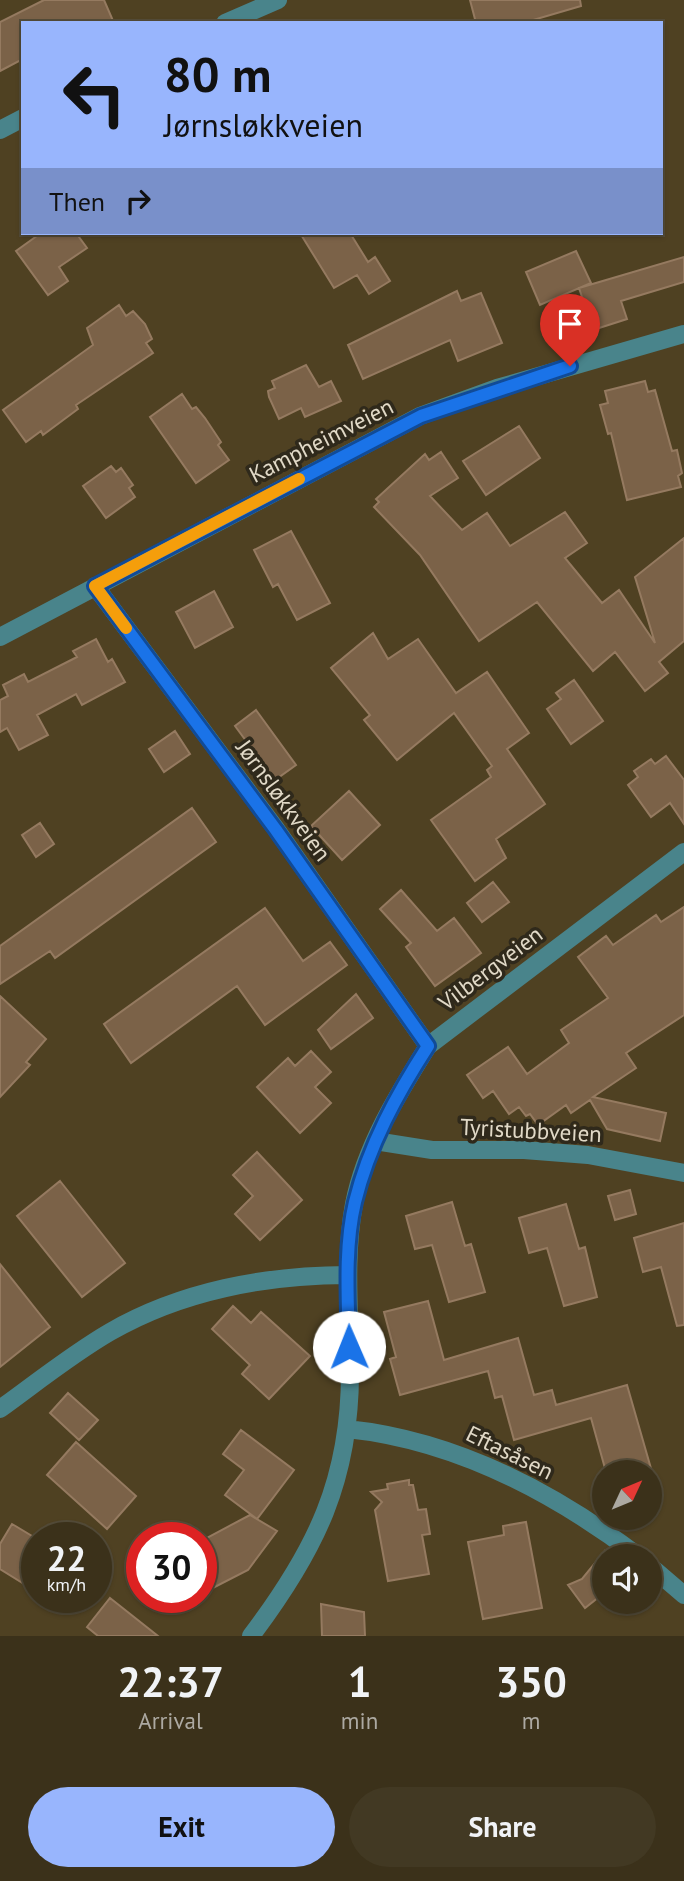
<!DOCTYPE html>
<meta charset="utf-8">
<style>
:root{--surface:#3b311a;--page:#423923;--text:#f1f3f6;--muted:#aca9a2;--line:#544c39;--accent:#98b5fd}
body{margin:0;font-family:"PT Sans",sans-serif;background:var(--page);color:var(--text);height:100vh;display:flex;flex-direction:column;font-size:26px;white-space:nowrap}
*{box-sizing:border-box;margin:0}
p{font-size:23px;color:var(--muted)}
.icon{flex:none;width:38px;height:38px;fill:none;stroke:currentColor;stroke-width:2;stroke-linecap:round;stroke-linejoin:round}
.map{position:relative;height:1636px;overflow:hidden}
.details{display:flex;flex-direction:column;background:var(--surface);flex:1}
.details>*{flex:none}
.banner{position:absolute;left:21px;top:21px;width:642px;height:214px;border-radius:0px;box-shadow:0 2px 5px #0004,0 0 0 2px var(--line);background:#98b5fd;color:#111;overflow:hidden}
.needle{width:46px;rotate:46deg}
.tools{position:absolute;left:592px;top:1460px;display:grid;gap:14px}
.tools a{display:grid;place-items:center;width:70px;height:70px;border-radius:50%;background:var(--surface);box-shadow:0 2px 5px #0004,0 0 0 2px var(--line);font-size:35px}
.speed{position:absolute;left:21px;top:1522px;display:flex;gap:14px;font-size:35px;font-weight:700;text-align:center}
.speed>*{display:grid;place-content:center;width:91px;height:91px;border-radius:50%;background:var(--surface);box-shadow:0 2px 5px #0004,0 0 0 2px var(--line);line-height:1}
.speed small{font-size:18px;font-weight:400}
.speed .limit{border:10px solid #d22;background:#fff;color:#111}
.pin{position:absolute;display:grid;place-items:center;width:60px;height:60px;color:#fff;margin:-72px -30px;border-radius:50% 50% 50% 0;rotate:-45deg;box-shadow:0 0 7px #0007}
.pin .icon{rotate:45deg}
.me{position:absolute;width:77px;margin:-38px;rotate:359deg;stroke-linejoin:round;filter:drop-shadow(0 0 5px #0008)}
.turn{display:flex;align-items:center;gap:24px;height:147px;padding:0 28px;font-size:32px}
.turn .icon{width:91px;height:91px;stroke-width:2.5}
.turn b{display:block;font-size:49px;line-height:60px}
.then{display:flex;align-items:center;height:66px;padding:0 28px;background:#0003;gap:14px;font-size:26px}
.eta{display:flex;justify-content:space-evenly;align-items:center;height:119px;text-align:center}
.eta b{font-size:42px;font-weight:700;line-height:49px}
.primary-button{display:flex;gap:14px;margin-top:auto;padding:14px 28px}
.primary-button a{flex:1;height:80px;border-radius:42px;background:var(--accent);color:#111;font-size:28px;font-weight:700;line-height:80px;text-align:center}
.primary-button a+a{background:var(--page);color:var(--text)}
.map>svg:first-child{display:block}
.building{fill:#7b6248;stroke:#957a60;stroke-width:2}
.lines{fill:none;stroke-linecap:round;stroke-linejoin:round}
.minor{stroke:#49848b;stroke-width:18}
.route-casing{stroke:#114b97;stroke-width:18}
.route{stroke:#1a73e8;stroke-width:12}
.slow{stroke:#f59e0b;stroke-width:12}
.labels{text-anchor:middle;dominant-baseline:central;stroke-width:7;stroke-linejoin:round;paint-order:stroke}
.street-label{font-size:23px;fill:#e1d9c7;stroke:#2f291b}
</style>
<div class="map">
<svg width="684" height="1636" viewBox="0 0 684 1636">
<rect width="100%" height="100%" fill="#4f4122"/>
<path class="building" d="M 44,0 L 104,0 L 114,23 L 23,23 L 23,59 L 0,71 L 0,22 Z
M 470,0 L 580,0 L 581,6 L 523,23 L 476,23 Z
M 41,233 L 76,233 L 87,248 L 59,267 L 68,281 L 48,295 L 16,251 Z
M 300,233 L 350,233 L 368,262 L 375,257 L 390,281 L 369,294 L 357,275 L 334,288 Z
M 576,251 L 591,283 L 540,305 L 526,272 Z
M 684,257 L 684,282 L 621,301 L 627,319 L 593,330 L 579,288 Z
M 457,291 L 461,301 L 481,293 L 502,343 L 458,361 L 450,340 L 363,379 L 348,345 Z
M 119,305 L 126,316 L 133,311 L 145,324 L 152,339 L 146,343 L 153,353 L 76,405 L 78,409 L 43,435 L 41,431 L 26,442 L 3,410 L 93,345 L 87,328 Z
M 306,365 L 319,387 L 331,381 L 341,401 L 305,417 L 301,408 L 279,419 L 269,397 L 268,391 L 275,388 L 272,381 Z
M 645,381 L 648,392 L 655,390 L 672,451 L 677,450 L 682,473 L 678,476 L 681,487 L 627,500 L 611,433 L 608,434 L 600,405 L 608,403 L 605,391 Z
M 182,394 L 192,409 L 196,407 L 205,418 L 221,442 L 218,445 L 229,460 L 196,483 L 150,417 Z
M 519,426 L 540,458 L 486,495 L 463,461 Z
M 441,452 L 458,478 L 430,496 L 462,530 L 487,513 L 510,546 L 565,512 L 587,543 L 565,558 L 602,603 L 619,590 L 655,643 L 635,577 L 684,538 L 684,641 L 659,662 L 668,673 L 645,691 L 615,652 L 593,671 L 537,602 L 479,641 L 420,555 L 374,507 L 379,502 L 376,499 L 425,454 L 429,460 Z
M 111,466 L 116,472 L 121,468 L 133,485 L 129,488 L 135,497 L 106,518 L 83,486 Z
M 291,531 L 330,603 L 297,620 L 278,584 L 273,587 L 254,550 Z
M 214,591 L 233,627 L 195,648 L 176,612 Z
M 373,633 L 388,659 L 418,639 L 456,693 L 487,672 L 529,733 L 507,749 L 545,804 L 496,839 L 506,858 L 475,881 L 431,820 L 491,777 L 487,770 L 492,766 L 454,713 L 397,760 L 364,720 L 370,715 L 331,668 Z
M 96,639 L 108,662 L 112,659 L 125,682 L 82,705 L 76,694 L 37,715 L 48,735 L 19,750 L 7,728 L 0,732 L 0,700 L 8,696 L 3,685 L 24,674 L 28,682 L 77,657 L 73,651 Z
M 574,680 L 603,721 L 571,744 L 547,709 L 561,699 L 556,693 Z
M 256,710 L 296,765 L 275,780 L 235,726 Z
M 175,731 L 190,754 L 164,772 L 149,749 Z
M 666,756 L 684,780 L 684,824 L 670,803 L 651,817 L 628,785 L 638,777 L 634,771 L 651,759 L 655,764 Z
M 349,791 L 380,825 L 342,860 L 311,826 Z
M 192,808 L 216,842 L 55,958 L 50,951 L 0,984 L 0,946 Z
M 40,823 L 54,844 L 36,857 L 22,835 Z
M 493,882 L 509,902 L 482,922 L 467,903 Z
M 401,890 L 437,931 L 454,918 L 481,953 L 435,986 L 406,947 L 411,943 L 380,909 Z
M 684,907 L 684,1015 L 626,1053 L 636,1068 L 593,1097 L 666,1113 L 660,1141 L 607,1129 L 590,1100 L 571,1113 L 566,1105 L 538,1125 L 530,1114 L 526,1116 L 519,1107 L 509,1114 L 493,1091 L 483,1098 L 467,1075 L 508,1047 L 527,1074 L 569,1043 L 561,1030 L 608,998 L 578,957 L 606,936 L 613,945 L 656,915 L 661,922 Z
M 265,908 L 303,961 L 330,942 L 347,965 L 265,1025 L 237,986 L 131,1063 L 104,1024 Z
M 356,994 L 373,1018 L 331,1049 L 318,1030 Z
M 0,996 L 46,1039 L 26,1062 L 30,1065 L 0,1097 Z
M 311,1051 L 331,1072 L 315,1087 L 331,1103 L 300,1133 L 257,1087 L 288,1058 L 295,1066 Z
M 257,1152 L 302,1200 L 260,1240 L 235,1214 L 253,1196 L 233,1175 Z
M 60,1181 L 125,1263 L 82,1297 L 17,1216 Z
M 630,1190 L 636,1214 L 615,1220 L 608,1196 Z
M 452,1202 L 465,1246 L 471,1244 L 485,1292 L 449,1302 L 432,1245 L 415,1249 L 406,1216 Z
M 566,1204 L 579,1249 L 585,1247 L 597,1297 L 564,1306 L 547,1248 L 529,1253 L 519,1218 Z
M 684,1223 L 684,1325 L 677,1326 L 661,1267 L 643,1272 L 634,1238 Z
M 0,1264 L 50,1327 L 0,1367 Z
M 428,1301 L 444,1360 L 518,1338 L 534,1395 L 552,1390 L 556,1405 L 627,1385 L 652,1472 L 606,1472 L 591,1418 L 514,1440 L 502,1396 L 495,1398 L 488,1371 L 400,1395 L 390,1359 L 396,1357 L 384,1312 Z
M 233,1306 L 251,1323 L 261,1312 L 310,1356 L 269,1399 L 242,1374 L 250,1365 L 212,1329 Z
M 68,1393 L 98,1420 L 79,1440 L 50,1413 Z
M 241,1430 L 294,1470 L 257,1519 L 225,1495 L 244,1470 L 223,1454 Z
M 76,1442 L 136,1496 L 107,1529 L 47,1475 Z
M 409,1480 L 409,1485 L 413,1485 L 418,1510 L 426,1509 L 430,1534 L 422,1535 L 429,1574 L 388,1581 L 375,1510 L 382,1502 L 371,1492 L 388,1489 L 387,1484 Z
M 250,1515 L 277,1531 L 248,1570 L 201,1594 L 201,1541 Z
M 526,1522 L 542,1608 L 483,1619 L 468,1542 L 504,1535 L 503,1526 Z
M 12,1524 L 37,1539 L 37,1592 L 0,1569 L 0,1544 Z
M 604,1552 L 604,1593 L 585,1608 L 568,1585 L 582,1579 Z
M 110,1598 L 158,1636 L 98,1636 L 87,1627 Z
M 321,1604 L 364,1612 L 365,1636 L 322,1636 Z"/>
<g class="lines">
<path class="minor" d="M 225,23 L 278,0
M 0,130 L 23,118
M 95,586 L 276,829 L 428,1046
M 0,637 L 420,416 L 497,388 L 684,334
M 375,1141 L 432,1150 L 524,1150 L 588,1155 L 684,1173
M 0,1409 C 36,1383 72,1354 110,1332 C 181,1291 266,1275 348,1275
M 347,1429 C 455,1440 552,1491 638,1556
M 649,1565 L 684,1595
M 251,1636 C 316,1550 351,1479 350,1368 C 350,1314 344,1258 354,1204 C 365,1147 398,1094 428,1046 L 684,852"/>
</g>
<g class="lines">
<defs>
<path id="route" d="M 349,1347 C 348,1300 344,1248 355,1202 C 369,1145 397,1094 428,1046 L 276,830 L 95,586 L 421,416 L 570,366"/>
</defs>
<use href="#route" class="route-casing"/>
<use href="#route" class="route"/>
<path class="slow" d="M 126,628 L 95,586 L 299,479"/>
</g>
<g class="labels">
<g class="street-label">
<text transform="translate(321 440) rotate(-27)">Kampheimveien</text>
<text transform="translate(284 800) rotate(54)">Jørnsløkkveien</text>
<text transform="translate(490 968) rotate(-37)">Vilbergveien</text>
<text transform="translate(531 1130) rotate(3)">Tyristubbveien</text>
<text transform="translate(510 1452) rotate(26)">Eftasåsen</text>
</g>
</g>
</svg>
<div class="tools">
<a><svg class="needle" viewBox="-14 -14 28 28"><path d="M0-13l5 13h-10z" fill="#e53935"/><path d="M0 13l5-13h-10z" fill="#aca9a2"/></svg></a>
<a><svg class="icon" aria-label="sound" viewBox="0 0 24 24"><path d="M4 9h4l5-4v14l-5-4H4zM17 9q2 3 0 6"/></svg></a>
</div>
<div class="speed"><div>22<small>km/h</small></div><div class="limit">30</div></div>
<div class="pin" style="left:570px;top:366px;background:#d93025"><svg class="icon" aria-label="arrive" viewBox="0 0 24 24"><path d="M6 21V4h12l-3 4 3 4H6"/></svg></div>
<svg class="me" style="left:349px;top:1347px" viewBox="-20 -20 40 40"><circle r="19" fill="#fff"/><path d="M0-13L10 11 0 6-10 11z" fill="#1a73e8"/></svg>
<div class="banner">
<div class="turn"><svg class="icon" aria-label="left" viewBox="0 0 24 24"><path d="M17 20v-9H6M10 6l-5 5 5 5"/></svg><div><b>80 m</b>Jørnsløkkveien</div></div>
<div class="then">Then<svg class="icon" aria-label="right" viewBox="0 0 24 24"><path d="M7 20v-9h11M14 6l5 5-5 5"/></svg></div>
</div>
</div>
<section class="details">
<div class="eta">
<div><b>22:37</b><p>Arrival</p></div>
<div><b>1</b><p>min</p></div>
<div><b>350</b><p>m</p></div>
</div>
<div class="primary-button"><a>Exit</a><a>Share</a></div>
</section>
